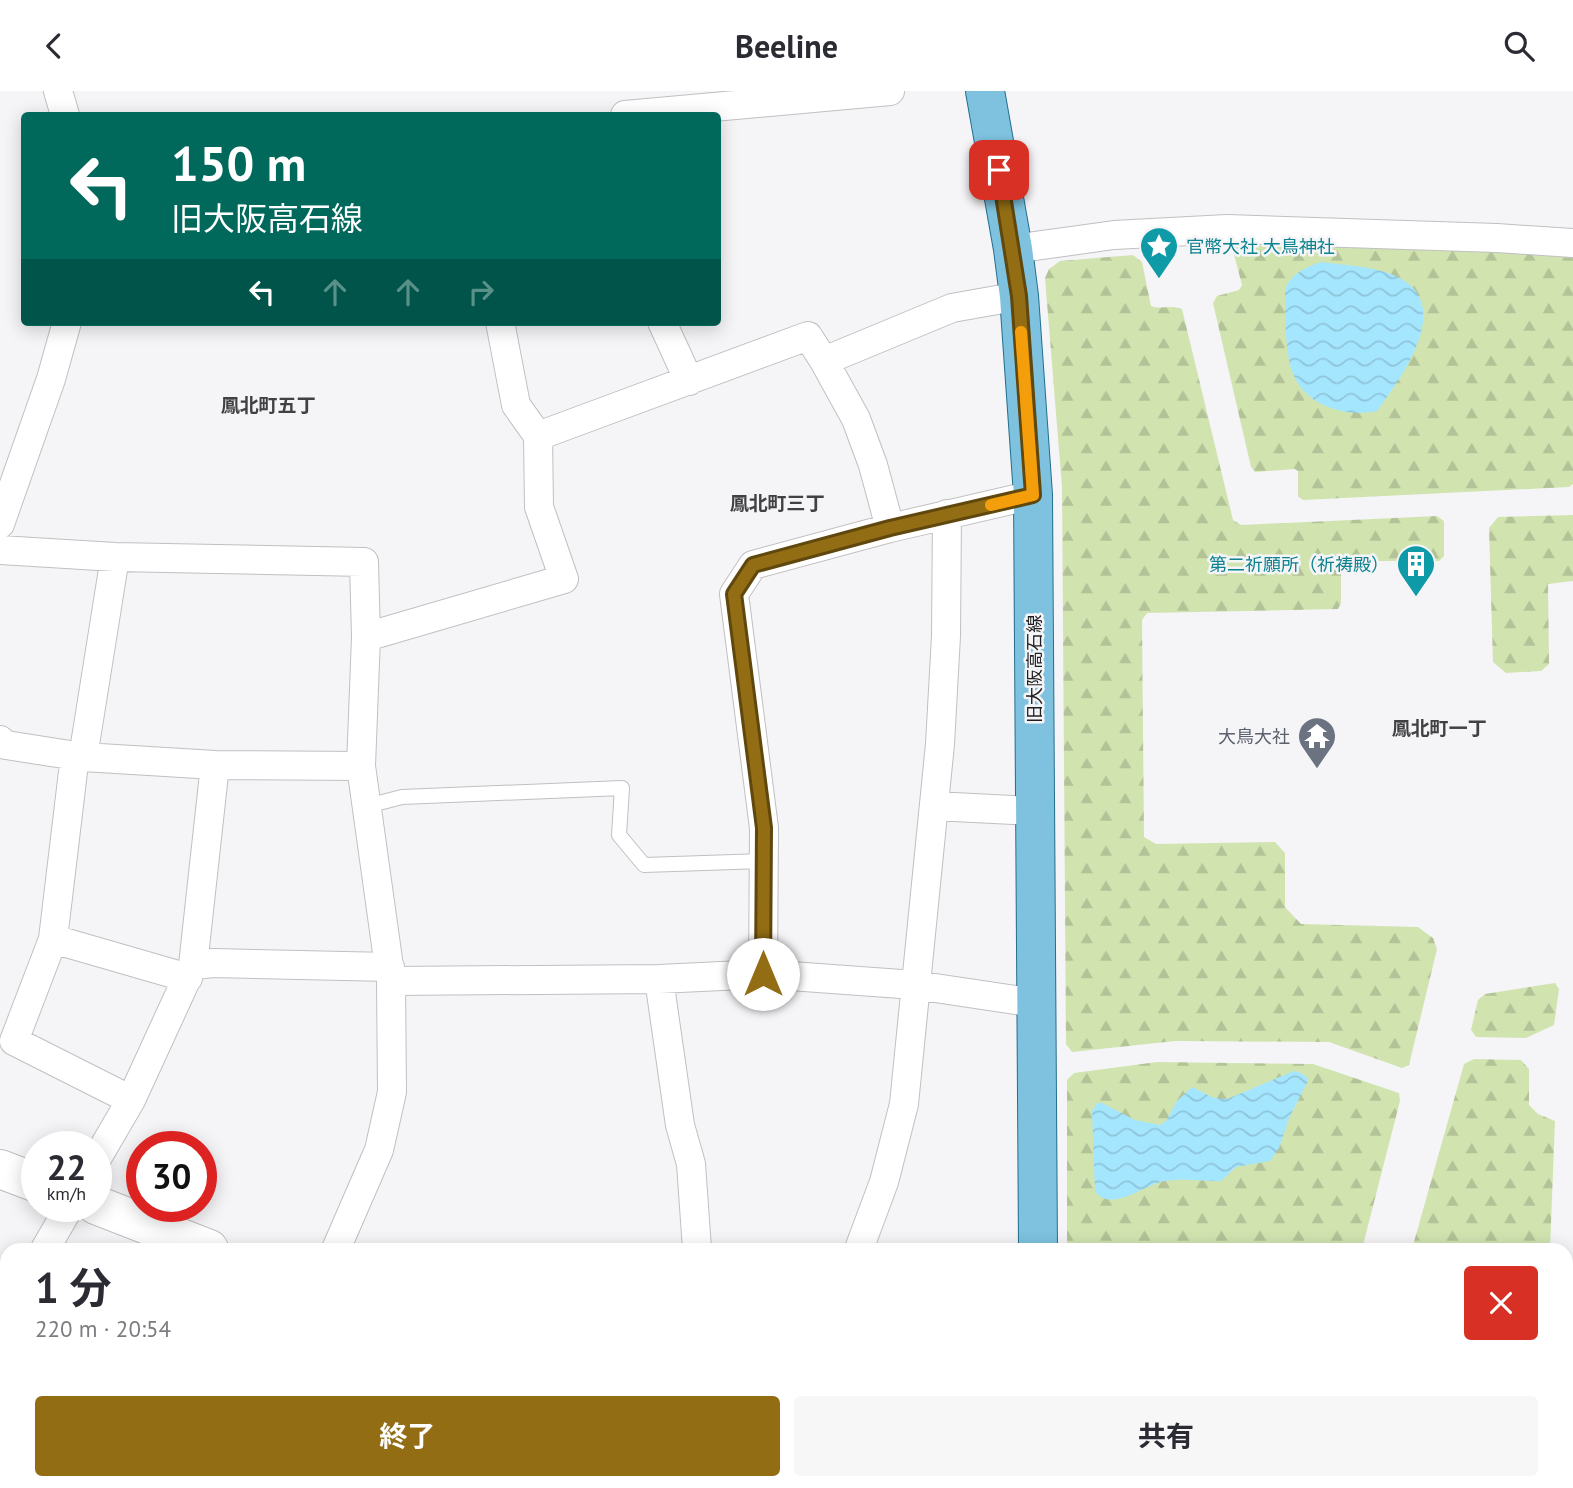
<!DOCTYPE html>
<html lang="ja">
<meta charset="utf-8">
<style>
:root{--surface:#fff;--page:#f7f7f7;--text:#2b2b33;--muted:#7c7c81;--accent:#926d14}
body{margin:0;font-family:"PT Sans","Noto Sans JP",sans-serif;background:var(--page);color:var(--text);height:100vh;display:flex;flex-direction:column;font-size:26px;white-space:nowrap}
*{box-sizing:border-box;margin:0}
p{font-size:23px;color:var(--muted)}
.icon{flex:none;width:38px;height:38px;fill:none;stroke:currentColor;stroke-width:2;stroke-linecap:round;stroke-linejoin:round}
.map{position:relative;flex:1;overflow:hidden}
.details{position:absolute;left:0px;top:1152px;width:1573px;height:247px;display:flex;flex-direction:column;background:var(--surface);border-radius:21px 21px 0 0;box-shadow:0 4px 18px #0003}
.details>*{flex:none}
.banner{position:absolute;left:21px;top:21px;width:700px;height:214px;border-radius:7px;box-shadow:0 4px 18px #0003;background:#00695c;color:#fff;overflow:hidden}
.speed{position:absolute;left:21px;top:1040px;display:flex;gap:14px;font-size:35px;font-weight:700;text-align:center}
.speed>*{display:grid;place-content:center;width:91px;height:91px;border-radius:50%;background:var(--surface);box-shadow:0 4px 18px #0003;line-height:1}
.speed small{font-size:18px;font-weight:400}
.speed .limit{border:10px solid #d22;background:#fff;color:#111}
.pin{position:absolute;display:grid;place-items:center;width:60px;height:60px;color:#fff;margin:-30px;border-radius:14px;box-shadow:0 4px 10px #0006}
.me{position:absolute;width:77px;margin:-38px;rotate:0deg;stroke-linejoin:round;filter:drop-shadow(0 0 5px #0008)}
.turn{display:flex;align-items:center;gap:24px;height:147px;padding:0 35px;font-size:32px}
.turn .icon{width:91px;height:91px;stroke-width:2.5}
.turn b{display:block;font-size:49px;line-height:60px}
.lanes{display:flex;align-items:center;height:66px;padding:0 35px;background:#0003;justify-content:center;gap:35px;direction:ltr}
.lanes .off{opacity:.35}
.round{display:grid;place-items:center;flex:none;width:74px;height:74px;border-radius:7px;background:var(--page)}
.head{display:flex;align-items:center;justify-content:space-between;height:119px;padding:0 35px}
h1{font-size:42px;font-weight:700;line-height:52px}
.cta{display:flex;gap:14px;margin-top:auto;padding:14px 35px}
.cta a{flex:1;height:80px;border-radius:7px;background:var(--accent);color:#fff;font-size:28px;font-weight:700;line-height:80px;text-align:center}
.cta a+a{background:var(--page);color:var(--text)}
header{display:flex;justify-content:space-between;align-items:center;height:91px;padding:0 35px;background:var(--surface);font-size:32px;font-weight:700}
.map>svg:first-child{display:block}
.forest{fill:url(#forest-firs)}
.water{fill:url(#water-waves)}
.lines{fill:none;stroke-linecap:round;stroke-linejoin:round}
.lane-casing{stroke:#c0c0c3;stroke-width:16}
.street-casing{stroke:#c0c0c3;stroke-width:30}
.secondary-casing{stroke:#c0c0c3;stroke-width:40}
.primary-casing{stroke:#246f8e;stroke-width:40}
.lane{stroke:#fff;stroke-width:14}
.street{stroke:#fff;stroke-width:28}
.secondary{stroke:#fff;stroke-width:38}
.primary{stroke:#7ec2df;stroke-width:38}
.route-casing{stroke:#5f470d;stroke-width:18}
.route{stroke:#926d14;stroke-width:12}
.slow{stroke:#f59e0b;stroke-width:12}
.labels{text-anchor:middle;dominant-baseline:central;stroke-width:5;stroke-linejoin:round;paint-order:stroke}
.culture-label{font-size:18px;fill:#0d838f;stroke:#f5f5f8;text-anchor:start}
.street-label{font-size:18px;fill:#1e1e1f;stroke:#f5f5f8}
.worship-label{font-size:18px;fill:#5b616d;stroke:#f5f5f8;text-anchor:end}
.neighbourhood-label{font-size:19px;font-weight:bold;fill:#414143;stroke:#f5f5f8}
</style>
<header><svg class="icon" aria-label="back" viewBox="0 0 24 24"><path d="M15 5l-7 7 7 7"/></svg>Beeline<svg class="icon" aria-label="search" viewBox="0 0 24 24"><circle cx="10" cy="10" r="6"/><path d="M15 15l6 6"/></svg></header>
<div class="map">
<svg width="1573" height="1397" viewBox="0 0 1573 1397">
<defs>
<pattern id="forest-firs" width="22" height="20" patternUnits="userSpaceOnUse" patternTransform="scale(1.75)"><rect width="22" height="20" fill="#d1e4b0"/><path d="M5 1l3.5 6h-7zM16 11l3.5 6h-7z" fill="#b3c397"/></pattern>
<pattern id="water-waves" width="16" height="10" patternUnits="userSpaceOnUse" patternTransform="scale(1.75)"><rect width="16" height="10" fill="#a5e6ff"/><path d="M0 5q4-4 8 0t8 0" fill="none" stroke="#8ec5da"/></pattern>
</defs>
<rect width="100%" height="100%" fill="#f5f5f8"/>
<path class="forest" d="M 1236,151 L 1506,160 L 1573,167 L 1573,393 L 1569,396 L 1303,409 L 1298,405 L 1298,380 L 1295,378 L 1255,381 L 1251,376 L 1213,212 L 1217,205 L 1239,199 L 1242,194 L 1232,156 Z
M 1133,164 L 1142,171 L 1151,215 C 1162,219 1171,213 1182,218 L 1233,429 L 1241,434 L 1437,425 L 1444,430 L 1444,465 L 1439,470 L 1348,470 L 1341,473 L 1341,512 L 1338,518 L 1147,522 L 1142,529 L 1144,746 L 1156,753 L 1275,751 L 1285,762 L 1285,816 L 1301,833 L 1418,836 L 1433,847 L 1437,858 L 1409,974 L 1402,977 L 1329,951 L 1175,950 L 1072,961 L 1066,953 L 1062,396 L 1045,187 L 1049,178 L 1060,170 Z
M 1573,424 L 1573,490 L 1548,493 L 1549,573 L 1541,580 L 1506,582 L 1493,571 L 1489,437 L 1498,426 Z
M 1555,892 L 1559,898 L 1554,934 L 1526,947 L 1476,946 L 1471,939 L 1478,909 L 1485,903 Z
M 1474,968 L 1521,969 L 1529,978 L 1529,1014 L 1538,1023 L 1555,1030 L 1550,1158 L 1412,1158 L 1464,973 Z
M 1157,971 L 1313,973 L 1399,1002 L 1400,1010 L 1362,1158 L 1067,1158 L 1067,989 L 1074,982 Z
M 1571,1226 L 1573,1227 L 1573,1356 L 1566,1356 L 1566,1227 Z"/>
<path class="water" d="M 1321,171 C 1347,175 1384,175 1406,191 C 1450,221 1399,290 1377,320 C 1345,327 1303,314 1292,280 C 1285,261 1285,219 1285,199 C 1291,182 1305,177 1321,171 Z
M 1294,980 L 1299,981 L 1308,987 L 1307,992 L 1289,1027 L 1279,1057 L 1270,1070 L 1236,1076 L 1221,1090 C 1203,1090 1183,1087 1165,1090 C 1145,1093 1111,1123 1095,1100 L 1092,1020 L 1097,1012 L 1102,1012 L 1135,1029 L 1160,1034 L 1166,1030 L 1177,1010 L 1192,996 L 1214,1007 L 1227,1008 Z"/>
<g class="lines">
<defs>
<path id="lane" d="M 367,715 L 402,706 L 622,697 L 619,744 L 644,774 L 764,770
M 962,1391 L 962,1397"/>
<path id="street" d="M 58,0 L 65,24
M 625,24 L 890,0
M 1013,158 L 1114,144 L 1227,138 L 1497,147 L 1573,152
M 500,231 L 516,314 L 538,345
M 662,231 L 689,290
M 824,270 L 856,328 L 873,374 L 890,437
M 0,433 L 51,288 L 67,231
M 0,459 L 115,466 L 364,471 L 366,546
M 0,649 L 6,654 L 83,666 L 215,674
M 75,664 L 53,848 L 14,950 L 131,1009
M 83,666 L 115,466
M 934,715 L 1035,720
M 53,848 L 188,887
M 193,874 L 214,872 L 390,876
M 763,883 L 764,737 L 734,503 L 753,474 L 890,437 L 1033,404
M 659,888 L 680,1034 L 691,1073 L 697,1158
M 391,890 L 659,888 L 763,883 L 915,894 L 1036,912
M 96,1069 L 131,1009 L 193,874 L 215,674 L 361,675
M 45,1158 L 70,1115
M 336,1158 L 379,1059 L 392,1001 L 391,890 L 361,675 L 366,546 L 564,488 L 539,416 L 538,345 L 808,245 L 824,270 L 952,217 L 1019,205
M 859,1158 L 884,1091 L 904,1013 L 940,653 L 946,545 L 947,423
M 0,1269 L 7,1229
M 0,1330 L 7,1389
M 181,1391 L 181,1397
M 412,1391 L 414,1397
M 658,1397 L 660,1391
M 808,1397 L 810,1391
M 1528,1397 L 1573,1391"/>
<path id="secondary" d="M 0,1078 L 37,1092
M 96,1114 L 209,1158"/>
<path id="primary" d="M 985,0 L 1013,158 L 1019,205 L 1033,404 L 1038,1158
M 1281,1391 L 1317,1397"/>
</defs>
<use href="#lane" class="lane-casing"/>
<use href="#street" class="street-casing"/>
<use href="#secondary" class="secondary-casing"/>
<use href="#primary" class="primary-casing"/>
<use href="#lane" class="lane"/>
<use href="#street" class="street"/>
<use href="#secondary" class="secondary"/>
<use href="#primary" class="primary"/>
</g>
<g class="lines">
<defs>
<path id="route" d="M 763,883 L 764,737 L 734,503 L 753,474 L 890,437 L 1033,404 L 1019,205 L 999,79"/>
</defs>
<use href="#route" class="route-casing"/>
<use href="#route" class="route"/>
<path class="slow" d="M 991,414 L 1033,404 L 1021,241"/>
</g>
<defs>
<symbol id="sight-pin" viewBox="-11 -11 22 30"><path d="M0 17L-7.5 6A9.5 9.5 0 1 1 7.5 6Z" fill="#0f9aa8" stroke="#f5f5f8"/><path d="M0-6L1.8-2.2L6-1.7L2.9 1.2L3.7 5.4L0 3.3L-3.7 5.4L-2.9 1.2L-6-1.7L-1.8-2.2Z" fill="#fff"/></symbol>
<symbol id="building-pin" viewBox="-11 -11 22 30"><path d="M0 17L-7.5 6A9.5 9.5 0 1 1 7.5 6Z" fill="#0f9aa8" stroke="#f5f5f8"/><path d="M-4-6H4V6H1V3H-1V6H-4ZM-2.5-4.3h1.7v1.8h-1.7ZM.8-4.3h1.7v1.8H.8ZM-2.5-1h1.7V.8h-1.7ZM.8-1h1.7V.8H.8Z" fill="#fff"/></symbol>
<symbol id="temple-pin" viewBox="-11 -11 22 30"><path d="M0 17L-7.5 6A9.5 9.5 0 1 1 7.5 6Z" fill="#6b7280" stroke="#f5f5f8"/><path d="M0-6L5-2H3V0L6.5 2.5H4V6H1.5V3h-3V6H-4V2.5H-6.5L-3 0V-2H-5Z" fill="#fff"/></symbol>
</defs>
<g fill-rule="evenodd">
<use href="#sight-pin" x="1137" y="133" width="44" height="60"/>
<use href="#building-pin" x="1394" y="451" width="44" height="60"/>
<use href="#temple-pin" x="1295" y="623" width="44" height="60"/>
</g>
<g class="labels">
<g class="culture-label">
<text x="1186" y="155">官幣大社 大鳥神社</text>
<text x="1389" y="473" text-anchor="end">第二祈願所（祈祷殿）</text>
</g>
<g class="street-label">
<text transform="translate(1034 578) rotate(-90)">旧大阪高石線</text>
</g>
<g class="worship-label">
<text x="1290" y="645">大鳥大社</text>
</g>
<g class="neighbourhood-label">
<text x="268" y="314">鳳北町五丁</text>
<text x="777" y="412">鳳北町三丁</text>
<text x="1439" y="637">鳳北町一丁</text>
</g>
</g>
</svg>
<div class="speed"><div>22<small>km/h</small></div><div class="limit">30</div></div>
<div class="pin" style="left:999px;top:79px;background:#d93025"><svg class="icon" aria-label="arrive" viewBox="0 0 24 24"><path d="M6 21V4h12l-3 4 3 4H6"/></svg></div>
<svg class="me" style="left:763px;top:883px" viewBox="-20 -20 40 40"><circle r="19" fill="#fff"/><path d="M0-13L10 11 0 6-10 11z" fill="#926d14"/></svg>
<div class="banner">
<div class="turn"><svg class="icon" aria-label="left" viewBox="0 0 24 24"><path d="M17 20v-9H6M10 6l-5 5 5 5"/></svg><div><b>150 m</b>旧大阪高石線</div></div>
<div class="lanes"><svg class="icon" aria-label="left" viewBox="0 0 24 24"><path d="M17 20v-9H6M10 6l-5 5 5 5"/></svg><svg class="icon off" aria-label="ahead" viewBox="0 0 24 24"><path d="M12 20V5M6 11l6-6 6 6"/></svg><svg class="icon off" aria-label="ahead" viewBox="0 0 24 24"><path d="M12 20V5M6 11l6-6 6 6"/></svg><svg class="icon off" aria-label="right" viewBox="0 0 24 24"><path d="M7 20v-9h11M14 6l5 5-5 5"/></svg></div>
</div>
<section class="details">
<div class="head"><div><h1>1 分</h1><p>220 m · 20:54</p></div><a class="round" style="background:#d93025;color:#fff"><svg class="icon" aria-label="close" viewBox="0 0 24 24"><path d="M6 6l12 12M18 6L6 18"/></svg></a></div>
<div class="cta"><a>終了</a><a>共有</a></div>
</section>
</div>
